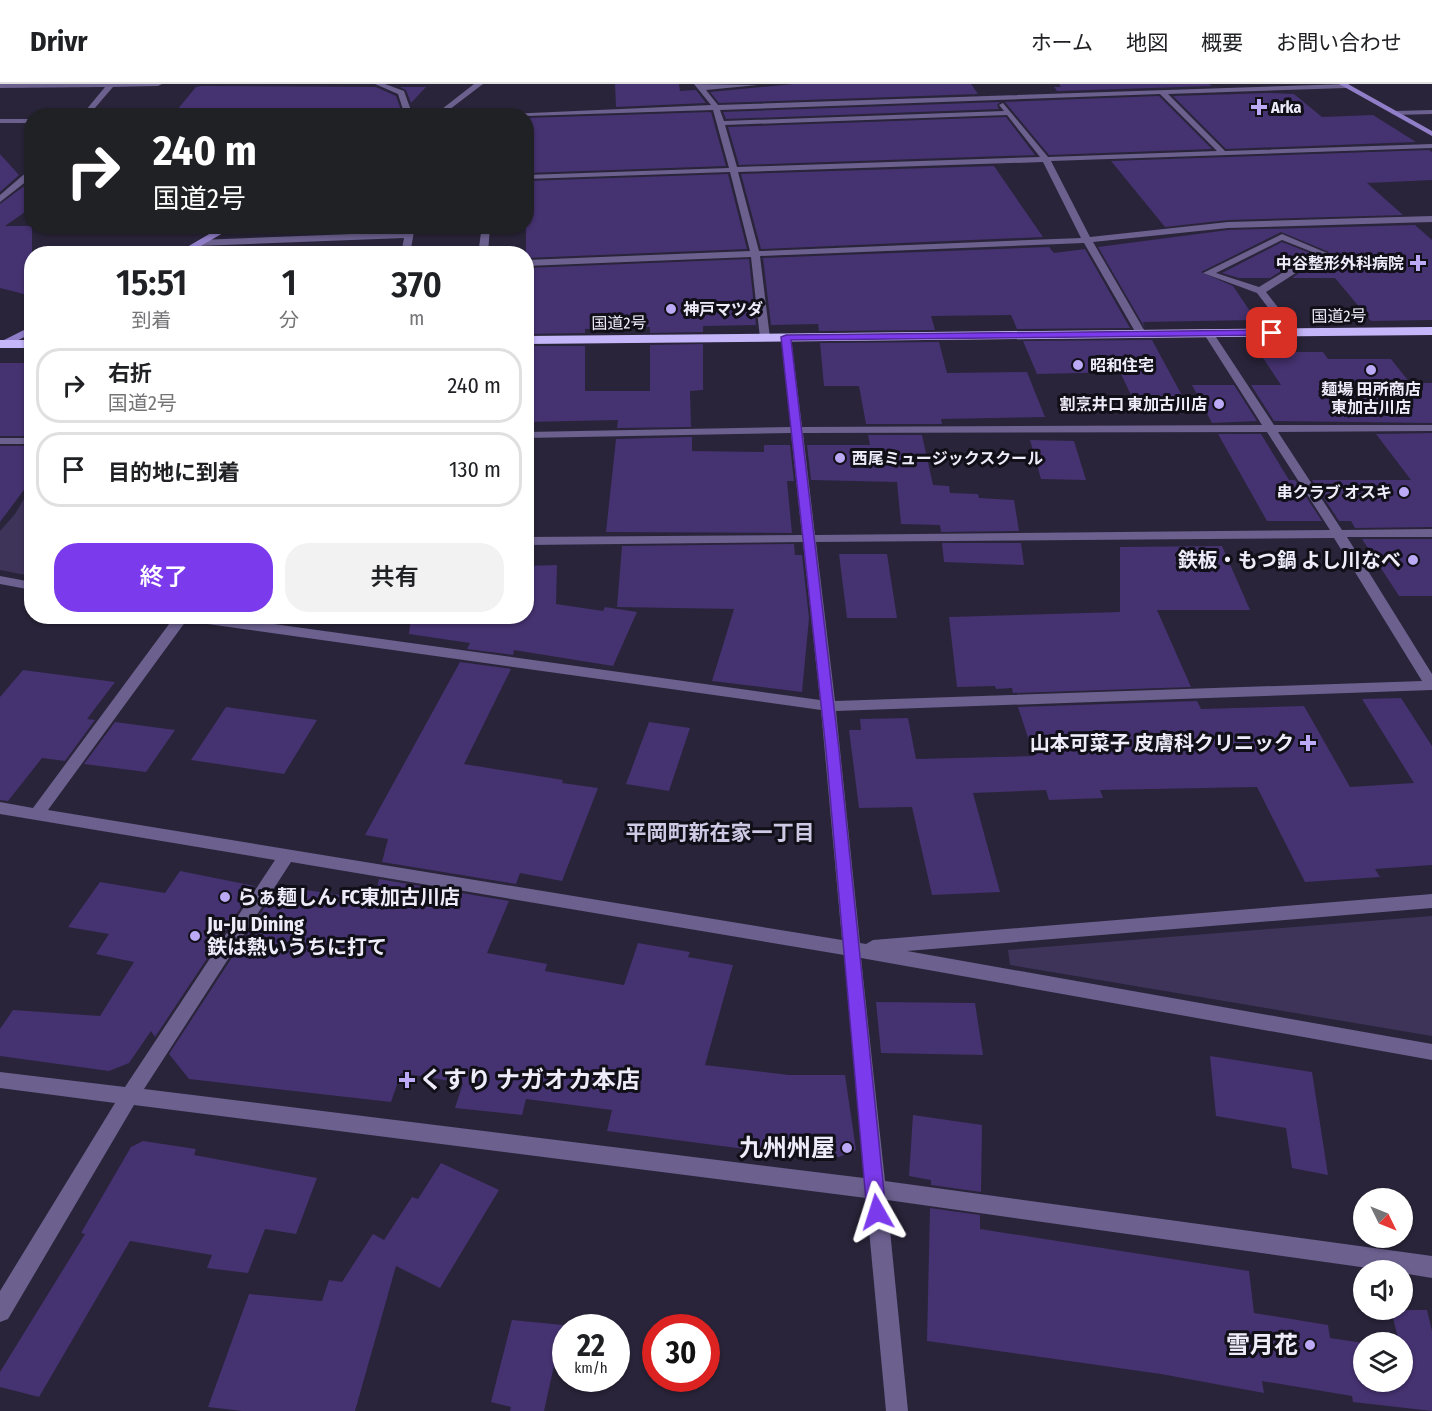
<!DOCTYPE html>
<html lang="ja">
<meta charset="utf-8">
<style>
:root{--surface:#fff;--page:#f2f2f2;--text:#202124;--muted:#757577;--line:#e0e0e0;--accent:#7c3aed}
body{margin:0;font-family:"Fira Sans Condensed","Noto Sans JP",sans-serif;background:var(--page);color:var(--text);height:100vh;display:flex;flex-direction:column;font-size:22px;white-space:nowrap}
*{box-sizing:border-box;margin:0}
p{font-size:20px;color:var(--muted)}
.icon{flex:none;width:33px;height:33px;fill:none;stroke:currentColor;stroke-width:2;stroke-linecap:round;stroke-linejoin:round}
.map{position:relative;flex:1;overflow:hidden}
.details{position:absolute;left:24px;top:162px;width:510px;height:378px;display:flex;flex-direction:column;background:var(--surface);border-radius:24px;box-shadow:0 2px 4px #0004}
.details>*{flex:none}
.top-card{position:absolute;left:24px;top:24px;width:510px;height:126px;border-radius:24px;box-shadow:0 2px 4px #0004;background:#202124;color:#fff;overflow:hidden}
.needle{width:39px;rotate:133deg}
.controls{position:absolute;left:1353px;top:1104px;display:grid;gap:12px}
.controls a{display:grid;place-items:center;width:60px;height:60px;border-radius:50%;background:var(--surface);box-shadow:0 2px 4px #0004;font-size:30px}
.speed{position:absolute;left:552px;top:1230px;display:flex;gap:12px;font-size:30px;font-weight:700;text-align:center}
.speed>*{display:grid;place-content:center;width:78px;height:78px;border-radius:50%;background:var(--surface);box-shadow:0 2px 4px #0004;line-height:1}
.speed small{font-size:15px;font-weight:400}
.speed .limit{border:9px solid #d22;background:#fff;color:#111}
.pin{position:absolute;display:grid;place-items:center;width:51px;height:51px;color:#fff;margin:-26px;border-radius:12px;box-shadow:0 3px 9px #0006}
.me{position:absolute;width:66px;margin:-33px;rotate:354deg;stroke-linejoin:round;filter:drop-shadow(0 0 4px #0008)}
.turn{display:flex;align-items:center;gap:21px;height:126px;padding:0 30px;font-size:27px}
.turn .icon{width:78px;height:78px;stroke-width:2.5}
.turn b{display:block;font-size:42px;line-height:51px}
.eta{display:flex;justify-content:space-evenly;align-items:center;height:102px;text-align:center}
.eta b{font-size:36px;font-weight:600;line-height:42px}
.action{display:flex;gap:12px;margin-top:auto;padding:12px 30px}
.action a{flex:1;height:69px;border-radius:24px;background:var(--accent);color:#fff;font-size:24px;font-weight:600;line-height:69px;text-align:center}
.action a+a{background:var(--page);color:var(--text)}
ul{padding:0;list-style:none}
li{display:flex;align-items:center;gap:18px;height:75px;margin:0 12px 9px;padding:0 18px;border:3px solid var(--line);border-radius:24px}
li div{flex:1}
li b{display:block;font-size:22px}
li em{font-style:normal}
header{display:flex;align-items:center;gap:36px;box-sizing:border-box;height:84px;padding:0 30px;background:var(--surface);border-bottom:2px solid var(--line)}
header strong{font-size:28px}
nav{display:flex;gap:33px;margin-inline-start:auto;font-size:21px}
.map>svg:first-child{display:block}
.green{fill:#3e345a}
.building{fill:#453270}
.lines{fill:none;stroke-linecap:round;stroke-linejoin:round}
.street{fill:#6b608e;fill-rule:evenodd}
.secondary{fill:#917ec8;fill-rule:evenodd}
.highway{fill:#c5b6fa;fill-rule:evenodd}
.route{fill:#7c3aed;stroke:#51269a;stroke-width:1.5}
.poi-dot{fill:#bcaaf6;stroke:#110f18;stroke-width:2}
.labels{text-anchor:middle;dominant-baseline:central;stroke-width:6;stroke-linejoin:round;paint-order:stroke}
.far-poi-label{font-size:16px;font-weight:bold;fill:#efecfa;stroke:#110f18;text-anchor:start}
.far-street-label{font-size:16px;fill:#efecfa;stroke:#110f18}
.poi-label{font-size:20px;font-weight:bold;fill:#efecfa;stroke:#110f18;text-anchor:end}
.neighbourhood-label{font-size:21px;font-weight:bold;fill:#cec9e4;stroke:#110f18}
.near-poi-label{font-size:24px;font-weight:bold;fill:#efecfa;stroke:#110f18;text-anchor:end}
</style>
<header>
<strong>Drivr</strong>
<nav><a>ホーム</a><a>地図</a><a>概要</a><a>お問い合わせ</a></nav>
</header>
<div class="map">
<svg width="1432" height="1327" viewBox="0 0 1432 1327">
<rect width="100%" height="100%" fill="#292439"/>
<path class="green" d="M 31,403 L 31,492 L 0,486 L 0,447 L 15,430 Z
M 1432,832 L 1432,952 L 1010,881 L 1008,866 Z"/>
<path class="building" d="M 615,0 L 679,0 L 680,7 L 696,6 L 706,19 L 616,23 Z
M 794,0 L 971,0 L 978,10 L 719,19 L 710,8 Z
M 1059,0 L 1209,0 L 1212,2 L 1057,7 L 1054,3 L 1061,3 Z
M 202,2 L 376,3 L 396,12 L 402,29 L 399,32 L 172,32 L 196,3 Z
M 400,3 L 426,3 L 411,19 L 406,6 Z
M 1269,9 L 1294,10 L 1322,33 L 1373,31 L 1416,58 L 1226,65 L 1173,12 Z
M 1159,12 L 1212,65 L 1049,71 L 1005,18 Z
M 1000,18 L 997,21 L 999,25 L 726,35 L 723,28 Z
M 711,28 L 726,82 L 526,89 L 526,34 Z
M 1006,33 L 1035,71 L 739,81 L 728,43 Z
M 1429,66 L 1432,68 L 1432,96 L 1367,99 L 1403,131 L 1228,136 L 1165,143 L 1111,77 Z
M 0,70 L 19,91 L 0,108 Z
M 994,82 L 1043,153 L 761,165 L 741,90 Z
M 728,90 L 747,165 L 526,174 L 526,97 Z
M 27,100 L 32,105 L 32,123 L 5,142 L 32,142 L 32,212 L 0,204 L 0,120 Z
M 1415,141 L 1432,156 L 1432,236 L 1371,237 L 1335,194 L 1292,194 L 1329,168 L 1281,148 L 1201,188 L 1233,202 L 1256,236 L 1143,238 L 1145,244 L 1098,163 L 1228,146 Z
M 1282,158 L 1310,169 L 1270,194 L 1239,194 L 1222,189 Z
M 1049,163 L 1054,169 L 1085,165 L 1130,244 L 1017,245 L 1011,231 L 931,232 L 935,246 L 819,247 L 818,240 L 771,241 L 763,174 Z
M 749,175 L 756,241 L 703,242 L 703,248 L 650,249 L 650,243 L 585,245 L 585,249 L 526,250 L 526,184 Z
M 1152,256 L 1191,328 L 1139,328 L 1120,288 L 1037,290 L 1023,257 Z
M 939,258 L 947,289 L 1027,288 L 1045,333 L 941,335 L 942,340 L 866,340 L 859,302 L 824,302 L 820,259 Z
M 703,260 L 703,306 L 690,307 L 691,343 L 617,344 L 618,336 L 526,338 L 526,262 L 585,262 L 585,307 L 650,307 L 650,261 Z
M 1259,268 L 1323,268 L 1328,275 L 1391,275 L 1410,299 L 1432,299 L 1432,339 L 1274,337 L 1251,301 L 1281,301 Z
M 0,279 L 32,279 L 32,352 L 0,352 Z
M 1192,301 L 1234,301 L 1257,337 L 1212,339 Z
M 1432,349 L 1432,443 L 1355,444 L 1351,437 L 1339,437 L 1312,396 L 1411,396 L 1376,350 Z
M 1218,350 L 1261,350 L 1289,396 L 1295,396 L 1322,437 L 1267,437 Z
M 868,351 L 922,351 L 933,401 L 949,402 L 950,409 L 978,410 L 979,414 L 1014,416 L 1019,447 L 941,448 L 940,441 L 901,440 L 897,398 L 811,396 L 807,361 L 870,361 Z
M 692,353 L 692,367 L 764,368 L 764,361 L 790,361 L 794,397 L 787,397 L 792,449 L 606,448 L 616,355 Z
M 1030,356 L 1074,357 L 1086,396 L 1041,395 Z
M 0,362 L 32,362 L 32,395 L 0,438 Z
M 1362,455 L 1432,455 L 1432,512 L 1399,512 Z
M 942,459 L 1021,459 L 1024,481 L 944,478 Z
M 794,460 L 795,471 L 802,471 L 809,534 L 802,608 L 712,597 L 734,525 L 617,523 L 622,462 Z
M 1222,462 L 1250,526 L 1157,526 L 1191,603 L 1013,609 L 1012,604 L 996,605 L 995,602 L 957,603 L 949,533 L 1120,528 L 1120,463 Z
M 839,470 L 887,470 L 897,534 L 847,534 Z
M 557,481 L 556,520 L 603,527 L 605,523 L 637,528 L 613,582 L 514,566 L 513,571 L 467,565 L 470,559 L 409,550 L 411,532 L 526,532 L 526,482 Z
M 460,578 L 511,585 L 464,680 L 563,696 L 562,699 L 598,704 L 562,797 L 520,789 L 516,800 L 382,778 L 388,755 L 365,751 Z
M 23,586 L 115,598 L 87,635 L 95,636 L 65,677 L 42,674 L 8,717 L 0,716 L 0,613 Z
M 1401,614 L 1432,662 L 1432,781 L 1375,785 L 1380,793 L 1305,798 L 1257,703 L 1100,706 L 1103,714 L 1049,716 L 1046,706 L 973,709 L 1000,808 L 932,811 L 912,723 L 859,724 L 849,646 L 861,646 L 860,635 L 908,634 L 916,675 L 1034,672 L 1018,623 L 1197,617 L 1201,625 L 1304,622 L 1350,703 L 1414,699 L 1362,615 Z
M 226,623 L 317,636 L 284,690 L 191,676 Z
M 115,638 L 175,646 L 146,688 L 84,680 Z
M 649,638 L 690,644 L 669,707 L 626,700 Z
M 180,787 L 255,802 L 155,953 L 151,947 L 129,979 L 109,987 L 0,972 L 0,945 L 13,926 L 100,932 L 134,878 L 96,870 L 109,850 L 68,843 L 100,798 L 165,809 Z
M 379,795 L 509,817 L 487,869 L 547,880 L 545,887 L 624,901 L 638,859 L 690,868 L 688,873 L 733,881 L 705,981 L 789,991 L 845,991 L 856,1066 L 839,1073 L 798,1072 L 607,1047 L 612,1026 L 526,1015 L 522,1031 L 455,1024 L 463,999 L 401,989 L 391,1018 L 189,995 L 169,970 L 276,806 L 287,808 L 293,804 L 374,816 Z
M 876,918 L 975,919 L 983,971 L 881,969 Z
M 1210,972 L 1312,988 L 1328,1091 L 1292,1084 L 1286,1044 L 1216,1032 Z
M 913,1031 L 982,1041 L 981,1108 L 931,1101 L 931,1096 L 909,1092 Z
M 143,1057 L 196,1065 L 194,1071 L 317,1094 L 296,1150 L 265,1145 L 248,1189 L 207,1184 L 212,1171 L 130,1157 L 39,1313 L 0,1303 L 0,1288 L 85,1150 L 81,1149 L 131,1063 Z
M 441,1079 L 499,1106 L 440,1204 L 396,1182 L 355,1327 L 242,1327 L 208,1323 L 249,1210 L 322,1217 L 329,1196 L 342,1198 L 373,1150 L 384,1156 L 412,1113 L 418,1115 Z
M 930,1124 L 980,1131 L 980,1145 L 1249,1187 L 1254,1229 L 1328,1241 L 1330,1254 L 1364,1259 L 1364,1298 L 1402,1298 L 1402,1258 L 1399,1258 L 1391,1226 L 1427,1226 L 1432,1247 L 1432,1327 L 1353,1318 L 1352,1312 L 1262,1297 L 1264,1309 L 1161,1290 L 927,1257 Z
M 512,1236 L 563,1241 L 544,1327 L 510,1327 L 511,1323 L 491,1318 Z"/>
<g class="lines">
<path class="street" d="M 0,0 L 162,0 L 158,2 L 113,3 L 88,32 L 81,32 L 105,3 L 0,4 Z
M 375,0 L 385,0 L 404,7 L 413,32 L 405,32 L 398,10 Z
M 474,0 L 483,0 L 441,32 L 433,32 Z
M 694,0 L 758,1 L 706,6 L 718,21 L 1347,0 L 1350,2 L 1346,4 L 1168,10 L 1225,67 L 1432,60 L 1432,64 L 1051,77 L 1090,153 L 1228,138 L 1432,132 L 1432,138 L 1228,144 L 1093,158 L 1147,251 L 1142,254 L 1137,251 L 1084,159 L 760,172 L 770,254 L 765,257 L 760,254 L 751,173 L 526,182 L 526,176 L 750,167 L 730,88 L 526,95 L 526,91 L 729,84 L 713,26 L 526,32 L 465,32 L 711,21 ZM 1160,10 L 1217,67 L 1048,73 L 1003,19 L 999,21 L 1004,27 L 724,37 L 720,26 ZM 1007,31 L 1040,73 L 737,83 L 725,41 ZM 1043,78 L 1081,154 L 759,167 L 738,88 Z
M 1432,26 L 1432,30 L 1395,31 L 1391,29 L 1395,27 Z
M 0,35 L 32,35 L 32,39 L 0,39 Z
M 29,86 L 32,86 L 32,93 L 0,118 L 0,111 Z
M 406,142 L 415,142 L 410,170 L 401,170 L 404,154 L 199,162 L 195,159 L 199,156 L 405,148 Z
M 482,142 L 490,142 L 488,170 L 478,170 Z
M 1282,150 L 1327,169 L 1266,208 L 1298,249 L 1293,252 L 1289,251 L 1257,209 L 1203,189 ZM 1282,156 L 1315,169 L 1259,203 L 1216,189 Z
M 1209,247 L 1214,250 L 1274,341 L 1432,341 L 1432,347 L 1278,348 L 1342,446 L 1432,445 L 1432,453 L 1347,453 L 1432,590 L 1432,606 L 836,627 L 860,859 L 866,860 L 873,856 L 1432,810 L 1432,824 L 907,867 L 1432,960 L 1432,976 L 861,874 L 885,1097 L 1432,1172 L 1432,1194 L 1402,1189 L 1402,1186 L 1382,1186 L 887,1116 L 908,1327 L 886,1327 L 866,1114 L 134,1021 L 8,1235 L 0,1238 L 0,1207 L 115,1019 L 0,1004 L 0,988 L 125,1003 L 275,776 L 0,730 L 0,718 L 33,724 L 175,532 L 217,532 L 820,616 L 803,458 L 526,461 L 526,453 L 802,451 L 791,349 L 526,354 L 526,348 L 791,343 L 781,253 L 786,250 L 791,253 L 802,343 L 1262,341 L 1204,250 ZM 1267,348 L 1330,446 L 815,451 L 803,349 ZM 1334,454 L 1422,597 L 835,617 L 816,458 ZM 186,537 L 821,626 L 842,856 L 48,726 ZM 291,778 L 844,871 L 864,1094 L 144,1005 Z
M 0,354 L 32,354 L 32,360 L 0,360 Z
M 0,492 L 32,498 L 32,506 L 0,500 Z"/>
<path class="secondary" d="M 1339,0 L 1348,0 L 1432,47 L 1432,52 Z
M 223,142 L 235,142 L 187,170 L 175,170 Z
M 32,242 L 32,249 L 7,262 L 0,262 L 0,258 Z"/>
<path class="highway" d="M 1432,243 L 1432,251 L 526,260 L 526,252 Z
M 0,256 L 32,256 L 32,264 L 0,264 Z"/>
</g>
<path class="route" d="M 1272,246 L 1275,247 L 1275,251 L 791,256 L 839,666 L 886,1128 L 883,1134 L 877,1137 L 870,1134 L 867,1128 L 826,666 L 781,253 L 786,251 Z"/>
<g class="poi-dot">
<path d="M1256 14h6v6h6v6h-6v6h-6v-6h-6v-6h6z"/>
<path d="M1415 170h6v6h6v6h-6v6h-6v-6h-6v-6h6z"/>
<circle cx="671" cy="225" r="6"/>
<circle cx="1078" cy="281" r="6"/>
<circle cx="1371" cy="286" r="6"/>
<circle cx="1219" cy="320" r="6"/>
<circle cx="840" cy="374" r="6"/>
<circle cx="1404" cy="408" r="6"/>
<circle cx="1413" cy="476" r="6"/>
<path d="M1305 650h6v6h6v6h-6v6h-6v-6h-6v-6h6z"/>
<circle cx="225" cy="813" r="6"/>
<circle cx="195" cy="852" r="6"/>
<path d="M404 987h6v6h6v6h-6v6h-6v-6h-6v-6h6z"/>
<circle cx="847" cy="1064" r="6"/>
<circle cx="1310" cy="1261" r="6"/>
</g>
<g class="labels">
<g class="far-poi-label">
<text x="1271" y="23">Arka</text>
<text x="1404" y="179" text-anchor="end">中谷整形外科病院</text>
<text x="683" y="225">神戸マツダ</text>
<text x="1090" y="281">昭和住宅</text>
<text x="1371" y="305" text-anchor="middle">麺場 田所商店<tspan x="1371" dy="18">東加古川店</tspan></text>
<text x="1207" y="320" text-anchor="end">割烹井口 東加古川店</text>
<text x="852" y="374">西尾ミュージックスクール</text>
<text x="1392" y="408" text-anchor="end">串クラブ オスキ</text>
</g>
<g class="far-street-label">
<text transform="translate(1339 232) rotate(-1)">国道2号</text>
<text transform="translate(619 239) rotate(-1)">国道2号</text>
</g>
<g class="poi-label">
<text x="1401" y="476">鉄板・もつ鍋 よし川なべ</text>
<text x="1294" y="659">山本可菜子 皮膚科クリニック</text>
<text x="237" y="813" text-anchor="start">らぁ麺しん FC東加古川店</text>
<text x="207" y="840" text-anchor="start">Ju-Ju Dining<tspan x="207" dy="23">鉄は熱いうちに打て</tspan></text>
</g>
<g class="neighbourhood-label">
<text x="720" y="749">平岡町新在家一丁目</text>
</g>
<g class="near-poi-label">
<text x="419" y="996" text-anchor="start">くすり ナガオカ本店</text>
<text x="835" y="1064">九州州屋</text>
<text x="1298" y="1261">雪月花</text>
</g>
</g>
</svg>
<div class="controls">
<a><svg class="needle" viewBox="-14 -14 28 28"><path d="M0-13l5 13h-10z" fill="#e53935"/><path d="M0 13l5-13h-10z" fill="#757577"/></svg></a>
<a><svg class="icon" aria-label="sound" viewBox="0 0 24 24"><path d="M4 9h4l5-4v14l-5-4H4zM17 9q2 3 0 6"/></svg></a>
<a><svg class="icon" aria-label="layers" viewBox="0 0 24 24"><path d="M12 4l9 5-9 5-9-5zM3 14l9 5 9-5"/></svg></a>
</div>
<div class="speed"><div>22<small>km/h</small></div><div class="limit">30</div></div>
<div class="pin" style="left:1272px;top:249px;background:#d93025"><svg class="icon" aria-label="arrive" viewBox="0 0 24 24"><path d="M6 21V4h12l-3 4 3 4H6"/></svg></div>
<svg class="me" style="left:877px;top:1128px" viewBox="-20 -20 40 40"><path d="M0-17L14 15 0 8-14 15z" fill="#7c3aed" stroke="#fff" stroke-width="4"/></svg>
<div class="top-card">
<div class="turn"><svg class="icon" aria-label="right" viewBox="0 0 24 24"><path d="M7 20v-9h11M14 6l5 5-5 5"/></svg><div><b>240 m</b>国道2号</div></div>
</div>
<section class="details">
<div class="eta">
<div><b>15:51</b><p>到着</p></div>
<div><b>1</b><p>分</p></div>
<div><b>370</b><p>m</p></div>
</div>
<ul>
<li><svg class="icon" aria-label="right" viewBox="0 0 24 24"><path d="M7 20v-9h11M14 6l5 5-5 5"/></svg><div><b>右折</b><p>国道2号</p></div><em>240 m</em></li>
<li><svg class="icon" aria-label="arrive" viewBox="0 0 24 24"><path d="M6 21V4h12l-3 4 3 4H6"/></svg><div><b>目的地に到着</b></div><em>130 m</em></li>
</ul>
<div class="action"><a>終了</a><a>共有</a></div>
</section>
</div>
